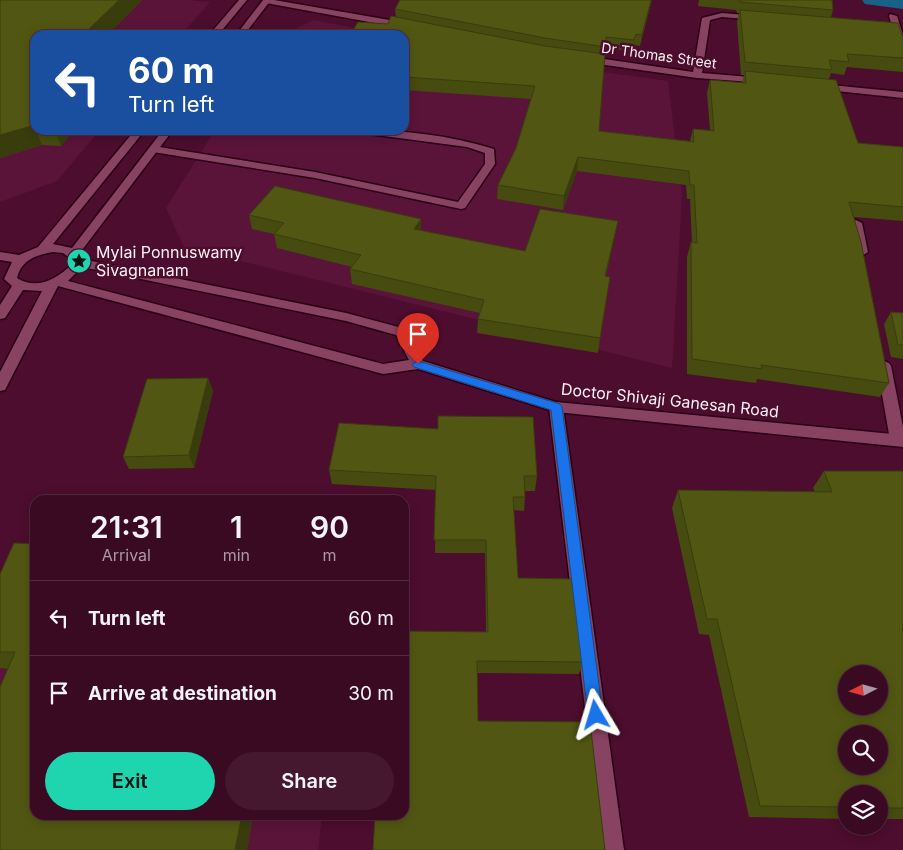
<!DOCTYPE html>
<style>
:root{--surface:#3a0a22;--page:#45182f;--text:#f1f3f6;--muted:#ab9aa5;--line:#542b40;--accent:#1ed5b0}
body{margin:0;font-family:Inter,sans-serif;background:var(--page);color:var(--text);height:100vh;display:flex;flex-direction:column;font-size:19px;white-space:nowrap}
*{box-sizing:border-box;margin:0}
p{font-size:16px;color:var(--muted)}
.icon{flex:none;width:28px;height:28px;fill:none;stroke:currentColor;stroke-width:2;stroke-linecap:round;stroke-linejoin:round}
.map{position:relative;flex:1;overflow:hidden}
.drawer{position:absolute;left:30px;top:495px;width:379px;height:325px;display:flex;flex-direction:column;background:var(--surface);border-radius:15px;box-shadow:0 2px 12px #0003,0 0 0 1px var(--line)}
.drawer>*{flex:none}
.hud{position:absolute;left:30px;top:30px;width:379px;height:105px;border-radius:15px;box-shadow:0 2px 12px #0003,0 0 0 1px var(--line);background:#1a4fa0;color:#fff;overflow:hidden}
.needle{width:32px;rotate:264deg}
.buttons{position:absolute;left:838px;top:665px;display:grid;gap:10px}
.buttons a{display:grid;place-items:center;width:50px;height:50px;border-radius:50%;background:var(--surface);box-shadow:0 2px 12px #0003,0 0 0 1px var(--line);font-size:25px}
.pin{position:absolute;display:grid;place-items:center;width:42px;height:42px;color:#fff;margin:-51px -21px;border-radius:50% 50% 50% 0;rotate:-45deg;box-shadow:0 0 5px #0007}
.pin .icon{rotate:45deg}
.me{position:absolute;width:55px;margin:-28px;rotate:353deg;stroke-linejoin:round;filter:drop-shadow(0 0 4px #0008)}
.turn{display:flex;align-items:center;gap:18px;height:105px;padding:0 15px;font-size:22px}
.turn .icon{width:65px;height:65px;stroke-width:2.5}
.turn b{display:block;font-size:35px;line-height:42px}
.eta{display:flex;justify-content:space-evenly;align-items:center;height:85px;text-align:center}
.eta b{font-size:30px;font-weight:600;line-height:35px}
.primary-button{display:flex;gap:10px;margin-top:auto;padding:10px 15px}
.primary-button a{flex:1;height:58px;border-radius:30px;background:var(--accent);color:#111;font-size:20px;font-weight:600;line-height:58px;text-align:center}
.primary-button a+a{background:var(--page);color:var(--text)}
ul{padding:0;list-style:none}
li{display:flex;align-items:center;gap:15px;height:75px;padding:0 15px;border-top:1px solid var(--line)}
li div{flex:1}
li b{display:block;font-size:19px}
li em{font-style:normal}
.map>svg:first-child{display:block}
.built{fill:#5a1439}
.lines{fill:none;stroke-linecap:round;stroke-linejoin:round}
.canal{fill:#186285;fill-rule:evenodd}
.street-casing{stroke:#2b0015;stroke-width:3}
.secondary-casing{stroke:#2b0015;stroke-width:3}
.street{fill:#874361;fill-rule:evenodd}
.secondary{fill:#874361;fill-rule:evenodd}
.wall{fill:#464b0f}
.shaded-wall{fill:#393d0d}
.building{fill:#515712;stroke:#393d0d;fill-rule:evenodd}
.route{fill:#1a73e8;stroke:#114b97}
.labels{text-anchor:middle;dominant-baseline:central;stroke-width:5;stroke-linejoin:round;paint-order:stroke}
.far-street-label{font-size:14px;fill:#fbf2f5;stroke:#4d0d2e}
.poi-label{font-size:16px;fill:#fbf2f5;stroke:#4d0d2e;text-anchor:start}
.street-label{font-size:16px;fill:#fbf2f5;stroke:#4d0d2e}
</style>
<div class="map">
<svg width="903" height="850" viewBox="0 0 903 850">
<rect width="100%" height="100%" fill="#4d0d2e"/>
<path class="built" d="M 2,0 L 189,0 L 210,2 L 181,35 L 35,35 L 35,130 L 100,130 L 57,181 L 0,202 L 0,1 Z
M 314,20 L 390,35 L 282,35 Z
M 404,38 L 516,60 L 668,81 L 682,196 L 672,368 L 184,247 L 166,208 L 215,130 L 404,130 Z
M 0,667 L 35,669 L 35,815 L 322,815 L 318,850 L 0,850 Z"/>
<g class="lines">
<path class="canal" d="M 862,0 L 903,0 L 903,9 L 865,4 Z"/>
<defs>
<path id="street" d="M 263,0 L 274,0 L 407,23 L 411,26 L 407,29 L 266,3 L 263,3 Z
M 722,13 L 758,16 L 762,18 L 758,20 L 722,17 L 710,20 L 702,73 L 762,78 L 767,81 L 765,83 L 697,78 L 584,62 L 580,59 L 584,56 L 693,72 L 702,18 Z
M 890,14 L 897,16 L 903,35 L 903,52 L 899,49 L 889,16 Z
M 820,84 L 903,92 L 903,98 L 817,89 L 817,85 Z
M 356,130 C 402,130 450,135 494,149 L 495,164 L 465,208 L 461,209 L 315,178 L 153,152 L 148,149 L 153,146 L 315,172 L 458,202 L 485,164 L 485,153 L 467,147 L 361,133 Z
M 856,220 L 862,223 L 868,252 L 862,256 L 856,252 L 850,223 Z
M 884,361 L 889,363 L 891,366 L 903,427 L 903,444 L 898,446 L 893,444 L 890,440 L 877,366 L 879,363 Z
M 556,402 L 561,403 L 563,407 L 624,850 L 602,850 L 549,407 L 551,403 Z"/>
<path id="secondary" d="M 239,0 L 247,0 L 218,35 L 209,35 Z
M 263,0 L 271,0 L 244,35 L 236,35 Z
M 135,130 L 145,130 L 53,244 L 72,248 L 163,130 L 173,130 L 79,254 L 82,259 L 346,313 L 406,329 L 423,361 L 556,402 L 903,435 L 903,447 L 556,412 L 418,369 L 383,374 L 58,286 L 7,386 L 5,390 L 0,391 L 0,372 L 42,291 L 23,290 L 5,318 L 0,319 L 0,305 L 12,286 L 4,279 L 12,262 L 0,260 L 0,252 L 19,255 L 38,247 ZM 53,252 L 63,253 L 70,258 L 71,265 C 56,280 36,290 17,278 C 21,260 36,255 53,252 ZM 82,267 L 346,321 L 396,335 L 409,360 L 383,364 L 68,281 Z"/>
</defs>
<use href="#street" class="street-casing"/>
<use href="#secondary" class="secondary-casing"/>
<use href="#street" class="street"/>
<use href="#secondary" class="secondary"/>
</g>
<path class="wall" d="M 0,0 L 142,0 L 108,35 L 35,35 L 35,130 L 74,130 L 61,146 L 42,145 L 0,158 Z
M 652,0 L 640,46 L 634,45 L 633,51 L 605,48 L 599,131 L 690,141 L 693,129 L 710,130 L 707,93 L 710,80 L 742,83 L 744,75 L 741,75 L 737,22 L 739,13 L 737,13 L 736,10 L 698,6 L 699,0 L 832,0 L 833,10 L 831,17 L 903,38 L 903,72 L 847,67 L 844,75 L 831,73 L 829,79 L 858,143 L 903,147 L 903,221 L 854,217 L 889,383 L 880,397 L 757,379 L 756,383 L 687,374 L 687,257 L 691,242 L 692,243 L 690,199 L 687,199 L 686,185 L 577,171 L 563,210 L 497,199 L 498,185 L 516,148 L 531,99 L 404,90 L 404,35 L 388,24 L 396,17 L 395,9 Z
M 249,215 L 421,219 L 421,231 L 525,251 L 618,221 L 606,276 L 600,338 L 598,353 L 477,333 L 478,319 L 480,313 L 352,284 L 350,269 L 352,267 L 277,248 L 274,234 L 252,229 Z
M 891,312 L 903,313 L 903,359 L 891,357 L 884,324 Z
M 208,378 L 213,391 L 194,468 L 129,469 L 123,457 Z
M 329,470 L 537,476 L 535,491 L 525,491 L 525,497 L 524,511 L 514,510 L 518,578 L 583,662 L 579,674 L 477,673 L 373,850 L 486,632 L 485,553 L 435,553 L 436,490 L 332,484 Z
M 824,471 L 903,471 L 903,819 L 879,819 L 879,794 L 846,794 L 846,819 L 749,817 L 709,635 L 699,634 L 672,508 L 678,490 L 815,492 L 813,488 Z
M 0,574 L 253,815 L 247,850 L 0,850 L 8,669 L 0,668 Z"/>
<path class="shaded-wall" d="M 119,0 L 142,0 L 108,35 L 83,35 Z
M 651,0 L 652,0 L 640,46 L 642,35 Z
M 34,125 L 35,130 L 36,130 L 42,145 L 0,158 L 0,135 Z
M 55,130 L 74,130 L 61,146 Z
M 578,157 L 577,171 L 563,210 L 564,196 Z
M 421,219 L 421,233 L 414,229 Z
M 618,221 L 615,236 L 602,291 L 605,276 Z
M 208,378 L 213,391 L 194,468 L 189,455 Z
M 242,815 L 253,815 L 247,850 L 235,850 Z"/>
<path class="building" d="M 0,0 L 119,0 L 83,35 L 35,35 L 35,125 L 0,135 Z
M 400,0 L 651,0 L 642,35 L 636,34 L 634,40 L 606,37 L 606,47 L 545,38 L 395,9 Z
M 739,0 L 832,0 L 833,10 L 740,2 Z
M 740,10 L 898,23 L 903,38 L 903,58 L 847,54 L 849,62 L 829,60 L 832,70 L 745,62 Z
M 391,16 L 545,46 L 605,54 L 599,131 L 694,142 L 693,129 L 714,131 L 710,80 L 746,83 L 745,71 L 836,80 L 858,143 L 903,147 L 903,207 L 849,202 L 861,242 L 889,383 L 761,365 L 762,369 L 692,359 L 691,242 L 697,243 L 694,185 L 690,185 L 689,171 L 578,157 L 564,196 L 498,185 L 516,148 L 535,86 L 404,77 L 404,35 L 350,35 L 358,22 L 388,24 Z
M 294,31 L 346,35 L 292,35 Z
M 275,186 L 421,219 L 414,229 L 525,251 L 540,209 L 618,221 L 605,276 L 610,277 L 600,338 L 478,319 L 484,300 L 350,269 L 361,255 L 274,234 L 284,223 L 249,215 Z
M 891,312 L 903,313 L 903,345 L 898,345 Z
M 208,378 L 189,455 L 123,457 L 147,379 Z
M 438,416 L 533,417 L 537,476 L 524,476 L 525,497 L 513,497 L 518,578 L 572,579 L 583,662 L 477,661 L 478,721 L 590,722 L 605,850 L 373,850 L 375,815 L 404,815 L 404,631 L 488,632 L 486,540 L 434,540 L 436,476 L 329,470 L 339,423 L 438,429 Z
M 824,471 L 903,471 L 903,628 L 902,628 L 903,631 L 903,808 L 879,808 L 879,794 L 846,794 L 846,807 L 760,806 L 717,619 L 707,619 L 678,490 L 832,492 ZM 846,674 L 879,674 L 879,706 L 846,706 ZM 846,734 L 879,734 L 879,766 L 846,766 Z
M 14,543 L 35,544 L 35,815 L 242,815 L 235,850 L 0,850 L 0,687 L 15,652 L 0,652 L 0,574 Z"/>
<path class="route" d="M 418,361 L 560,404 L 562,407 L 603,715 L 601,720 L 596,723 L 590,720 L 588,715 L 551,410 L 414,367 L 412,364 Z"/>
<defs>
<symbol id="sight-disc" viewBox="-11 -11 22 22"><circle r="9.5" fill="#1ed5b0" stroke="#4d0d2e"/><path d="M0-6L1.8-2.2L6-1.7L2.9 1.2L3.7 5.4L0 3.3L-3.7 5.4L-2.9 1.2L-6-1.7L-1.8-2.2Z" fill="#111"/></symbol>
</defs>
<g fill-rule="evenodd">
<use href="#sight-disc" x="65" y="247" width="28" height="28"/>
</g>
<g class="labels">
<g class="far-street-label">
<text transform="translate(659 55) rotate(8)">Dr Thomas Street</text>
</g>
<g class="poi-label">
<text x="96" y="252">Mylai Ponnuswamy<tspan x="96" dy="18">Sivagnanam</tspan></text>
</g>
<g class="street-label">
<text transform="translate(670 400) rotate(6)">Doctor Shivaji Ganesan Road</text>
</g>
</g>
</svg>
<div class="buttons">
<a><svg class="needle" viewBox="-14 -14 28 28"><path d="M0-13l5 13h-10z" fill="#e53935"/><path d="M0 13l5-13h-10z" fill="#ab9aa5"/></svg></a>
<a><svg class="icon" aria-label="search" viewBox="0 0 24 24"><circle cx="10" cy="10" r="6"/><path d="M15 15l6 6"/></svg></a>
<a><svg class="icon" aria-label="layers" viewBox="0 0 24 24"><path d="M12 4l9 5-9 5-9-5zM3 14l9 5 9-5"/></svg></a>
</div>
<div class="pin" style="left:418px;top:364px;background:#d93025"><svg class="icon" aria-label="arrive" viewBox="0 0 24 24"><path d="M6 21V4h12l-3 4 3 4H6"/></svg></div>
<svg class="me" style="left:596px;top:715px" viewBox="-20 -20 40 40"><path d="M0-17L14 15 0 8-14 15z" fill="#1a73e8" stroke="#fff" stroke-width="4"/></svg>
<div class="hud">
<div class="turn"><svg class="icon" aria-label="left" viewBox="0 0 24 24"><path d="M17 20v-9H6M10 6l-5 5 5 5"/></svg><div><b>60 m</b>Turn left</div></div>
</div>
<section class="drawer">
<div class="eta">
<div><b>21:31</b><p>Arrival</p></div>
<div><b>1</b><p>min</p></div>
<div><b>90</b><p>m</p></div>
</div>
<ul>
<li><svg class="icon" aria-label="left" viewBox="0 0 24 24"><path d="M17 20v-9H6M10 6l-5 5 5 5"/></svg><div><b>Turn left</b></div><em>60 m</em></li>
<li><svg class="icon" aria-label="arrive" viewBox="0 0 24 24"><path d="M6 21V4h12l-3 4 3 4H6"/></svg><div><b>Arrive at destination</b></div><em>30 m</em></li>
</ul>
<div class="primary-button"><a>Exit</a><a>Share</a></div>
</section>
</div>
